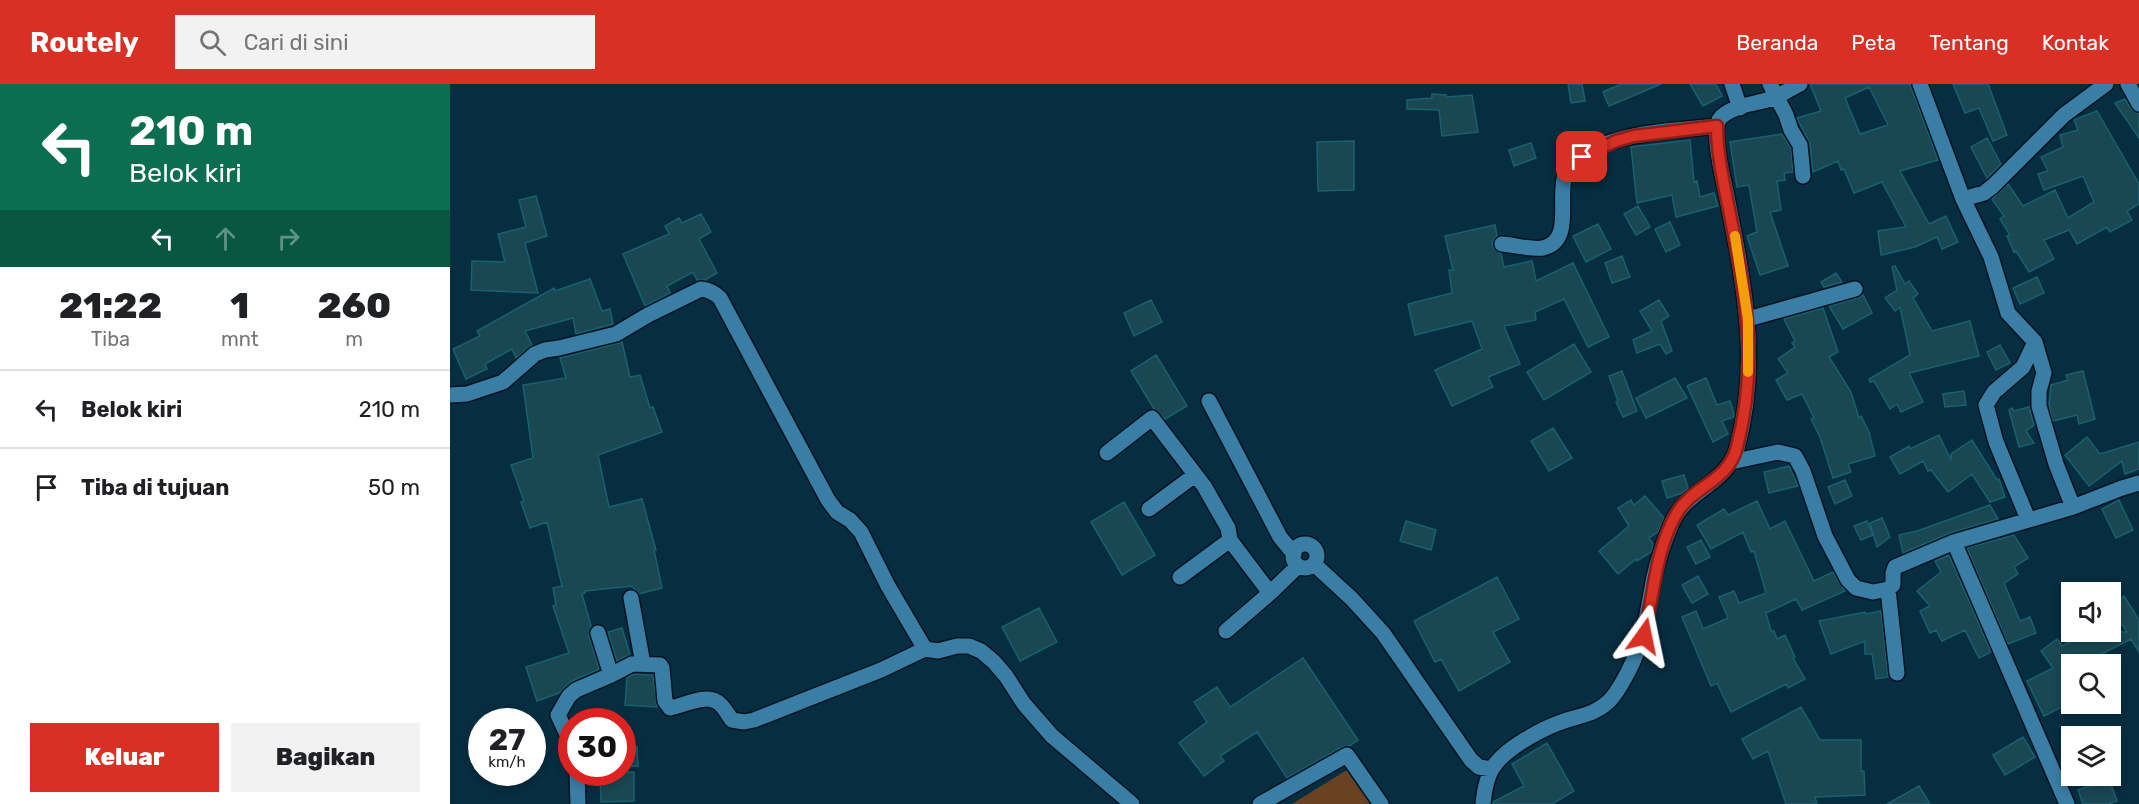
<!DOCTYPE html>
<html lang="id">
<style>
:root{--surface:#fff;--page:#f2f2f2;--text:#202124;--muted:#757577;--line:#e0e0e0;--accent:#d93025}
body{margin:0;font-family:Rubik,sans-serif;background:var(--page);color:var(--text);height:100vh;display:flex;flex-direction:column;font-size:22px;white-space:nowrap}
*{box-sizing:border-box;margin:0}
p{font-size:20px;color:var(--muted)}
.icon{flex:none;width:33px;height:33px;fill:none;stroke:currentColor;stroke-width:2;stroke-linecap:round;stroke-linejoin:round}
.map{position:relative;flex:1;overflow:hidden}
.drawer{display:flex;flex-direction:column;background:var(--surface);width:450px}
.drawer>*{flex:none}
.top-card{background:#0b6e4f;color:#fff;overflow:hidden}
.tools{position:absolute;left:1611px;top:498px;display:grid;gap:12px}
.tools a{display:grid;place-items:center;width:60px;height:60px;border-radius:0px;background:var(--surface);box-shadow:0 3px 9px #0003;font-size:30px}
.speed{position:absolute;left:18px;top:624px;display:flex;gap:12px;font-size:30px;font-weight:700;text-align:center}
.speed>*{display:grid;place-content:center;width:78px;height:78px;border-radius:50%;background:var(--surface);box-shadow:0 3px 9px #0003;line-height:1}
.speed small{font-size:15px;font-weight:400}
.speed .limit{border:9px solid #d22;background:#fff;color:#111}
.pin{position:absolute;display:grid;place-items:center;width:51px;height:51px;color:#fff;margin:-26px;border-radius:12px;box-shadow:0 3px 9px #0006}
.me{position:absolute;width:66px;margin:-33px;rotate:12deg;stroke-linejoin:round;filter:drop-shadow(0 0 4px #0008)}
.turn{display:flex;align-items:center;gap:21px;height:126px;padding:0 30px;font-size:27px}
.turn .icon{width:78px;height:78px;stroke-width:2.5}
.turn b{display:block;font-size:42px;line-height:51px}
.lanes{display:flex;align-items:center;height:57px;padding:0 30px;background:#0003;justify-content:center;gap:30px;direction:ltr}
.lanes .off{opacity:.35}
.eta{display:flex;justify-content:space-evenly;align-items:center;height:102px;text-align:center}
.eta b{font-size:36px;font-weight:800;line-height:42px}
.primary-button{display:flex;gap:12px;margin-top:auto;padding:12px 30px}
.primary-button a{flex:1;height:69px;border-radius:0px;background:var(--accent);color:#fff;font-size:24px;font-weight:800;line-height:69px;text-align:center}
.primary-button a+a{background:var(--page);color:var(--text)}
ul{padding:0;list-style:none}
li{display:flex;align-items:center;gap:18px;height:78px;padding:0 30px;border-top:2px solid var(--line)}
li div{flex:1}
li b{display:block;font-size:22px}
li em{font-style:normal}
header{display:flex;align-items:center;gap:36px;box-sizing:border-box;height:84px;padding:0 30px;background:var(--accent);color:#fff}
header strong{font-size:28px}
nav{display:flex;gap:33px;margin-inline-start:auto;font-size:21px}
.search{width:420px;height:54px;background:var(--page);display:flex;align-items:center;gap:15px;box-sizing:border-box;padding:0 21px;border-radius:0px;color:var(--muted);font-size:22px}
main{display:flex;flex:1;min-height:0}
.map>svg:first-child{display:block}
.green{fill:#694223}
.building{fill:#194752;stroke:#176171;stroke-width:1.5;fill-rule:evenodd}
.lines{fill:none;stroke-linecap:round;stroke-linejoin:round}
.street-casing{stroke:#011420;stroke-width:18}
.street{stroke:#3a7ea5;stroke-width:15}
.route-casing{stroke:#8d1f18;stroke-width:15}
.route{stroke:#d93025;stroke-width:10}
.slow{stroke:#f59e0b;stroke-width:10}
</style>
<header>
<strong>Routely</strong>
<div class="search"><svg class="icon" aria-label="search" viewBox="0 0 24 24"><circle cx="10" cy="10" r="6"/><path d="M15 15l6 6"/></svg>Cari di sini</div>
<nav><a>Beranda</a><a>Peta</a><a>Tentang</a><a>Kontak</a></nav>
</header>
<main>
<section class="drawer">
<div class="top-card">
<div class="turn"><svg class="icon" aria-label="left" viewBox="0 0 24 24"><path d="M17 20v-9H6M10 6l-5 5 5 5"/></svg><div><b>210 m</b>Belok kiri</div></div>
<div class="lanes"><svg class="icon" aria-label="left" viewBox="0 0 24 24"><path d="M17 20v-9H6M10 6l-5 5 5 5"/></svg><svg class="icon off" aria-label="ahead" viewBox="0 0 24 24"><path d="M12 20V5M6 11l6-6 6 6"/></svg><svg class="icon off" aria-label="right" viewBox="0 0 24 24"><path d="M7 20v-9h11M14 6l5 5-5 5"/></svg></div>
</div>
<div class="eta">
<div><b>21:22</b><p>Tiba</p></div>
<div><b>1</b><p>mnt</p></div>
<div><b>260</b><p>m</p></div>
</div>
<ul>
<li><svg class="icon" aria-label="left" viewBox="0 0 24 24"><path d="M17 20v-9H6M10 6l-5 5 5 5"/></svg><div><b>Belok kiri</b></div><em>210 m</em></li>
<li><svg class="icon" aria-label="arrive" viewBox="0 0 24 24"><path d="M6 21V4h12l-3 4 3 4H6"/></svg><div><b>Tiba di tujuan</b></div><em>50 m</em></li>
</ul>
<div class="primary-button"><a>Keluar</a><a>Bagikan</a></div>
</section>
<div class="map">
<svg width="1689" height="720" viewBox="0 0 1689 720">
<rect width="100%" height="100%" fill="#062d40"/>
<path class="green" d="M 900,684 L 924,720 L 842,720 Z"/>
<path class="building" d="M 1118,0 L 1132,0 L 1135,17 L 1121,19 Z
M 1171,0 L 1211,0 L 1159,22 L 1153,8 Z
M 1240,0 L 1266,0 L 1272,12 L 1253,22 Z
M 1360,0 L 1460,0 L 1488,76 L 1450,87 L 1479,140 L 1496,132 L 1508,158 L 1492,165 L 1487,153 L 1465,163 L 1431,171 L 1428,147 L 1456,143 L 1432,98 L 1404,109 L 1394,85 L 1391,86 L 1388,77 L 1363,88 L 1360,60 L 1347,34 L 1371,27 ZM 1419,3 L 1438,41 L 1410,50 L 1395,14 Z
M 1503,0 L 1538,0 L 1557,51 L 1543,57 L 1529,24 L 1515,29 Z
M 982,10 L 996,11 L 996,13 L 1022,11 L 1028,48 L 992,52 L 989,26 L 957,25 L 957,16 L 982,14 Z
M 1675,15 L 1681,25 L 1689,30 L 1689,54 L 1665,19 Z
M 1647,27 L 1689,100 L 1689,120 L 1677,127 L 1682,136 L 1660,148 L 1657,143 L 1627,160 L 1619,146 L 1594,156 L 1604,175 L 1579,188 L 1566,167 L 1564,168 L 1557,152 L 1560,151 L 1550,135 L 1554,132 L 1542,115 L 1558,100 L 1573,122 L 1605,106 L 1618,134 L 1644,118 L 1633,92 L 1594,106 L 1588,90 L 1598,87 L 1591,73 L 1613,63 L 1610,51 L 1628,46 L 1624,36 Z
M 1332,50 L 1341,64 L 1343,88 L 1334,89 L 1335,96 L 1327,97 L 1331,126 L 1320,128 L 1338,182 L 1310,191 L 1297,152 L 1307,148 L 1299,101 L 1287,103 L 1280,58 Z
M 1537,54 L 1551,80 L 1537,94 L 1521,63 Z
M 1240,56 L 1244,98 L 1247,97 L 1250,113 L 1264,109 L 1268,122 L 1226,133 L 1222,111 L 1187,119 L 1181,63 Z
M 904,57 L 904,106 L 868,107 L 867,58 Z
M 1081,59 L 1086,74 L 1064,82 L 1059,66 Z
M 86,112 L 97,152 L 75,159 L 88,209 L 21,206 L 22,177 L 55,178 L 48,150 L 76,143 L 69,116 Z
M 1188,122 L 1200,143 L 1186,151 L 1174,130 Z
M 251,130 L 261,148 L 249,155 L 267,189 L 255,196 L 247,196 L 243,188 L 217,202 L 220,209 L 195,222 L 173,170 L 219,150 L 215,142 L 229,134 L 232,139 Z
M 1220,138 L 1230,161 L 1216,168 L 1205,145 Z
M 1148,140 L 1161,165 L 1136,178 L 1123,152 Z
M 1045,141 L 1047,152 L 1042,158 L 1043,163 L 1051,170 L 1054,183 L 1082,177 L 1086,197 L 1123,179 L 1159,253 L 1138,263 L 1114,215 L 1085,228 L 1086,236 L 1054,242 L 1070,280 L 1038,293 L 1043,303 L 1002,322 L 985,286 L 1032,265 L 1022,237 L 965,251 L 958,220 L 1002,209 L 999,186 L 1003,186 L 995,152 Z
M 1172,172 L 1180,193 L 1162,199 L 1155,179 Z
M 1445,182 L 1455,200 L 1459,197 L 1468,210 L 1463,214 L 1482,247 L 1520,237 L 1529,272 L 1459,289 L 1473,318 L 1451,328 L 1447,320 L 1440,325 L 1424,297 L 1420,298 L 1419,295 L 1460,271 L 1450,223 L 1445,227 L 1435,214 L 1447,206 L 1442,183 Z
M 1386,189 L 1392,198 L 1374,203 L 1371,198 Z
M 1587,193 L 1594,209 L 1570,220 L 1563,204 Z
M 140,195 L 152,227 L 160,225 L 163,240 L 126,250 L 123,234 L 75,247 L 82,261 L 66,274 L 62,265 L 35,280 L 37,285 L 16,295 L 3,265 L 30,252 L 27,247 L 104,204 L 105,207 Z
M 1413,211 L 1422,229 L 1393,245 L 1379,222 L 1408,214 Z
M 701,216 L 712,238 L 684,252 L 674,229 Z
M 1209,216 L 1219,232 L 1211,237 L 1222,267 L 1216,270 L 1210,260 L 1187,269 L 1183,256 L 1202,247 L 1190,227 Z
M 1373,224 L 1388,268 L 1379,273 L 1401,308 L 1409,334 L 1411,332 L 1419,348 L 1425,372 L 1398,380 L 1401,388 L 1383,394 L 1370,353 L 1361,335 L 1364,334 L 1352,310 L 1337,316 L 1326,296 L 1338,289 L 1328,275 L 1345,263 L 1342,259 L 1345,257 L 1334,235 Z
M 172,258 L 180,293 L 190,291 L 200,324 L 203,323 L 212,348 L 148,371 L 159,423 L 192,415 L 206,466 L 204,466 L 212,504 L 189,510 L 182,502 L 135,507 L 135,509 L 132,510 L 141,542 L 139,552 L 149,585 L 122,597 L 109,609 L 87,617 L 76,583 L 119,569 L 103,522 L 106,521 L 103,504 L 112,502 L 97,438 L 80,444 L 71,418 L 74,417 L 61,381 L 83,374 L 73,301 L 116,294 L 110,274 Z
M 1124,260 L 1141,288 L 1094,316 L 1077,288 Z
M 1550,261 L 1560,279 L 1546,286 L 1537,268 Z
M 706,271 L 737,322 L 715,335 L 704,325 L 681,287 Z
M 1172,287 L 1187,327 L 1173,333 L 1166,318 L 1168,317 L 1159,292 Z
M 1633,287 L 1645,335 L 1629,340 L 1627,331 L 1603,337 L 1599,321 L 1601,301 L 1618,296 L 1616,291 Z
M 1225,294 L 1237,314 L 1196,334 L 1186,314 Z
M 1256,294 L 1267,321 L 1280,317 L 1284,330 L 1284,333 L 1272,337 L 1278,350 L 1263,358 L 1237,302 Z
M 1514,307 L 1516,321 L 1495,323 L 1493,310 Z
M 1579,323 L 1584,341 L 1576,347 L 1584,359 L 1569,363 L 1559,326 L 1562,324 L 1564,327 Z
M 1103,344 L 1122,374 L 1099,387 L 1081,357 Z
M 1489,351 L 1501,376 L 1501,370 L 1522,356 L 1547,396 L 1549,395 L 1555,413 L 1540,418 L 1522,390 L 1498,408 L 1481,386 L 1478,387 L 1473,377 L 1450,390 L 1440,373 L 1459,362 L 1460,365 Z
M 1637,353 L 1650,370 L 1689,358 L 1689,385 L 1675,390 L 1672,377 L 1639,402 L 1615,371 Z
M 1339,382 L 1348,402 L 1319,409 L 1314,388 Z
M 1234,391 L 1238,404 L 1232,409 L 1217,414 L 1212,397 Z
M 1395,396 L 1402,412 L 1385,420 L 1378,403 Z
M 1195,412 L 1214,434 L 1208,448 L 1199,454 L 1203,460 L 1201,468 L 1187,477 L 1186,475 L 1168,490 L 1149,467 L 1179,442 L 1168,424 L 1181,416 L 1184,421 Z
M 1669,416 L 1683,446 L 1666,454 L 1652,425 Z
M 1307,417 L 1320,445 L 1335,437 L 1364,497 L 1383,488 L 1395,507 L 1352,526 L 1346,515 L 1316,529 L 1321,547 L 1324,547 L 1327,555 L 1335,551 L 1345,573 L 1343,574 L 1355,595 L 1338,604 L 1336,600 L 1281,628 L 1267,599 L 1261,602 L 1232,533 L 1246,527 L 1253,545 L 1278,534 L 1269,513 L 1284,507 L 1289,519 L 1316,509 L 1304,467 L 1301,468 L 1293,448 L 1261,465 L 1247,441 L 1274,425 L 1278,431 Z
M 674,418 L 705,471 L 672,491 L 641,438 Z
M 1540,421 L 1548,435 L 1500,449 L 1453,469 L 1449,451 L 1467,447 Z
M 1432,434 L 1440,453 L 1427,463 L 1420,439 Z
M 956,437 L 986,446 L 981,466 L 950,457 Z
M 1417,437 L 1423,451 L 1411,456 L 1404,442 Z
M 1564,451 L 1578,474 L 1564,483 L 1568,490 L 1554,499 L 1570,537 L 1580,533 L 1586,549 L 1558,560 L 1517,464 Z
M 1251,456 L 1260,473 L 1246,480 L 1237,463 Z
M 1499,471 L 1541,568 L 1529,574 L 1515,546 L 1492,557 L 1486,546 L 1480,549 L 1470,527 L 1480,522 L 1467,507 L 1491,488 L 1485,477 Z
M 1248,492 L 1258,510 L 1242,519 L 1232,501 Z
M 1047,493 L 1069,535 L 1043,548 L 1060,578 L 1009,607 L 991,575 L 985,578 L 964,537 Z
M 1674,512 L 1689,536 L 1689,568 L 1681,555 L 1632,580 L 1622,580 L 1622,618 L 1594,632 L 1577,597 L 1603,584 L 1591,567 L 1607,555 L 1612,562 L 1640,548 L 1677,548 L 1660,521 Z
M 589,524 L 607,558 L 570,577 L 552,543 Z
M 1431,527 L 1438,593 L 1426,595 L 1422,570 L 1415,570 L 1415,557 L 1381,570 L 1369,537 L 1415,528 L 1416,530 Z
M 172,544 L 180,571 L 167,577 L 158,548 Z
M 853,574 L 908,656 L 899,662 L 892,663 L 837,694 L 807,648 L 770,672 L 774,677 L 754,692 L 729,659 L 757,638 L 744,618 L 767,603 L 780,623 Z
M 184,590 L 203,591 L 207,623 L 175,621 L 177,594 Z
M 1351,623 L 1370,656 L 1411,656 L 1411,687 L 1414,687 L 1415,711 L 1365,713 L 1367,720 L 1336,720 L 1318,667 L 1303,675 L 1292,655 Z
M 1573,653 L 1585,673 L 1555,691 L 1543,671 Z
M 1097,659 L 1124,707 L 1102,720 L 1043,720 L 1043,718 L 1074,702 L 1062,680 Z
M 187,663 L 188,682 L 172,683 L 172,664 Z
M 150,688 L 184,688 L 184,717 L 151,718 Z
M 1659,695 L 1667,717 L 1658,720 L 1633,720 L 1628,706 Z
M 1469,702 L 1480,720 L 1437,720 Z"/>
<g class="lines">
<defs>
<path id="street" d="M 1282,0 L 1290,24
M 1320,0 L 1336,31 L 1341,46 L 1350,61 L 1353,92
M 1470,0 L 1513,115 L 1541,173 L 1558,229 L 1585,258 L 1594,289 L 1589,307 L 1589,322 L 1606,380 L 1623,423
M 1678,0 L 1689,20
M 1513,115 L 1534,109 L 1543,102 L 1614,31 L 1656,0
M 1052,160 C 1065,161 1082,166 1093,164 C 1124,157 1107,114 1115,91 C 1118,85 1125,79 1130,74 C 1164,47 1225,47 1267,42
M 1298,235 L 1405,205
M 0,311 L 17,310 L 53,298 L 85,270 L 95,266 L 109,264 L 166,250 L 198,231 L 251,205 C 259,206 264,208 270,214 L 378,416 L 387,428 L 400,436 L 411,448 L 438,502 L 475,565 L 488,567 L 507,562 L 519,562 L 531,567 L 544,578 L 556,592 L 574,620 L 602,652 L 682,720
M 759,317 L 830,453 L 844,470
M 657,369 L 702,334 L 754,402 L 778,444 L 780,456 L 820,509 L 848,482
M 1281,378 L 1328,368 L 1345,372 L 1353,387 L 1375,452 L 1398,496 L 1406,504 L 1423,508 L 1438,505 L 1443,501 L 1443,489 L 1445,483 L 1504,458
M 699,425 L 745,391
M 1578,435 L 1546,358 L 1536,321 L 1544,308 L 1573,283 L 1585,258
M843 472a12 12 0 1 1 24 0a12 12 0 1 1-24 0Z
M 864,480 L 902,515 L 933,549 L 1021,676 L 1029,683 L 1042,685
M 730,493 L 780,456
M 1438,505 L 1447,589
M 181,514 L 193,580
M 776,547 L 820,509
M 148,549 L 161,591
M 122,661 L 108,631 L 119,612 L 126,606 L 161,591 L 182,580 L 210,581 L 212,584 L 215,617 L 220,624 C 234,622 258,607 271,621 C 275,625 278,631 282,636 L 294,638 L 304,636 L 431,586 L 475,565
M 127,688 L 128,720
M 810,720 L 897,671 L 931,720
M 1033,720 C 1034,709 1036,695 1042,685 C 1054,664 1095,643 1117,636 C 1132,631 1145,630 1158,618 C 1167,610 1172,599 1178,588 C 1195,555 1197,529 1204,493 C 1208,475 1214,458 1221,441 C 1236,404 1276,402 1287,364 C 1311,277 1293,195 1276,108 C 1273,94 1260,44 1271,33 C 1285,20 1309,20 1326,13 C 1334,9 1342,4 1350,0
M 1617,720 L 1504,458 L 1623,423 L 1672,404 L 1689,399"/>
</defs>
<use href="#street" class="street-casing"/>
<use href="#street" class="street"/>
</g>
<g class="lines">
<defs>
<path id="route" d="M 1132,73 L 1166,57 L 1184,52 L 1267,42 C 1267,77 1277,112 1283,146 C 1298,222 1307,286 1287,363 C 1278,398 1244,401 1227,429 C 1205,466 1204,511 1194,552"/>
</defs>
<use href="#route" class="route-casing"/>
<use href="#route" class="route"/>
<path class="slow" d="M 1285,152 L 1298,235 L 1298,288"/>
</g>
</svg>
<div class="tools">
<a><svg class="icon" aria-label="sound" viewBox="0 0 24 24"><path d="M4 9h4l5-4v14l-5-4H4zM17 9q2 3 0 6"/></svg></a>
<a><svg class="icon" aria-label="search" viewBox="0 0 24 24"><circle cx="10" cy="10" r="6"/><path d="M15 15l6 6"/></svg></a>
<a><svg class="icon" aria-label="layers" viewBox="0 0 24 24"><path d="M12 4l9 5-9 5-9-5zM3 14l9 5 9-5"/></svg></a>
</div>
<div class="speed"><div>27<small>km/h</small></div><div class="limit">30</div></div>
<div class="pin" style="left:1132px;top:73px;background:#d93025"><svg class="icon" aria-label="arrive" viewBox="0 0 24 24"><path d="M6 21V4h12l-3 4 3 4H6"/></svg></div>
<svg class="me" style="left:1194px;top:552px" viewBox="-20 -20 40 40"><path d="M0-17L14 15 0 8-14 15z" fill="#d93025" stroke="#fff" stroke-width="4"/></svg>
</div>
</main>
